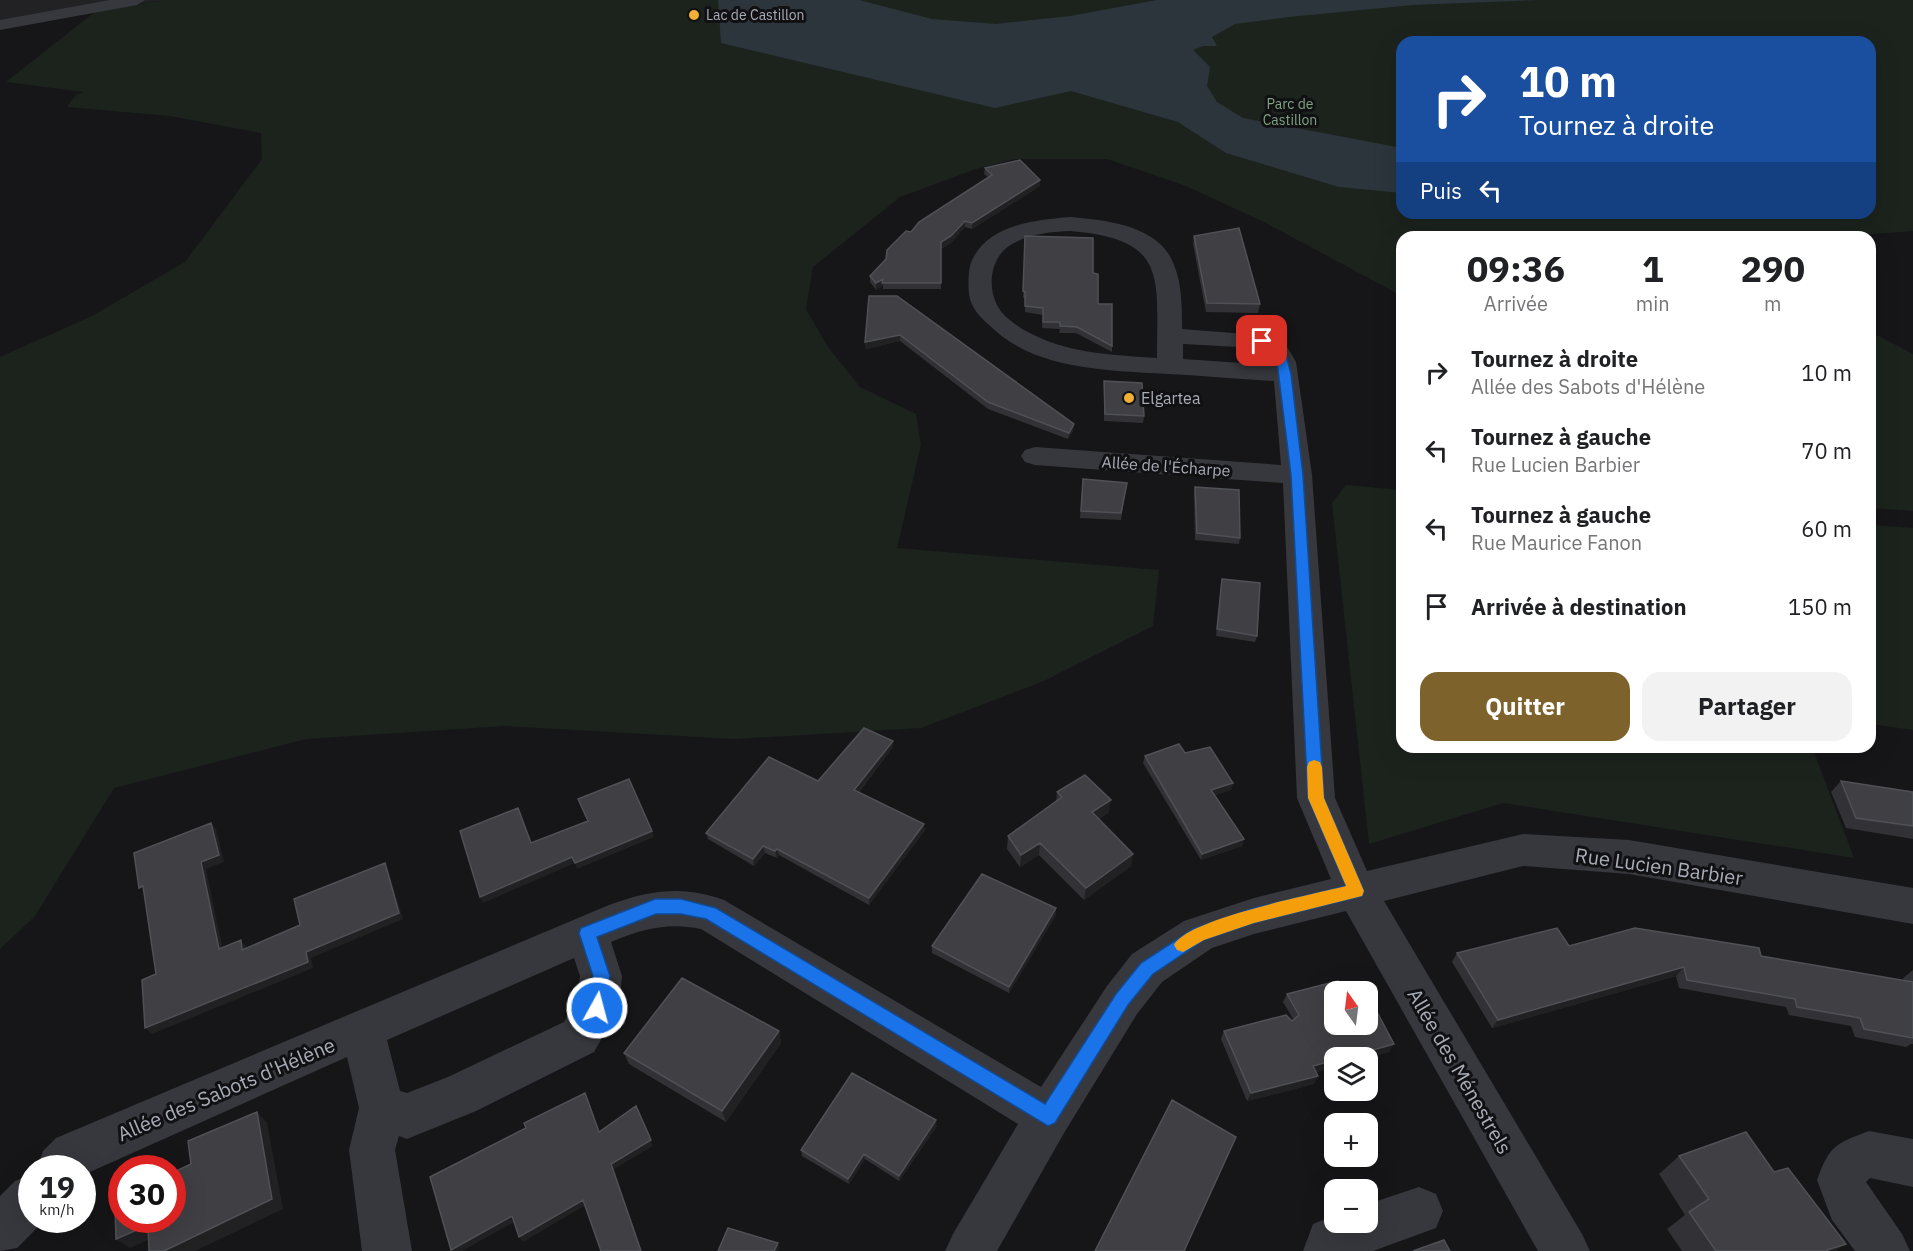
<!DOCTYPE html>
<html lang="fr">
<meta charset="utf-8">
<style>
:root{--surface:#fff;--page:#f2f2f2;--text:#202124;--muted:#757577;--accent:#7e622b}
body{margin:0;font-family:"IBM Plex Sans",sans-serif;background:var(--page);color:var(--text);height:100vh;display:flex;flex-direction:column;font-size:22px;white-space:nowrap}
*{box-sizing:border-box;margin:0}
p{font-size:20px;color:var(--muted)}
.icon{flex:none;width:33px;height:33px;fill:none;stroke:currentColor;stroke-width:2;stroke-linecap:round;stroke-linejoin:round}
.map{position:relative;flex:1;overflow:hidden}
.details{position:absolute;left:1396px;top:231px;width:480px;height:522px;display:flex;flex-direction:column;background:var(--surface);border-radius:18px;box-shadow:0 6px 24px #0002}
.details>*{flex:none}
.banner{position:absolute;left:1396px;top:36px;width:480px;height:183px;border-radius:18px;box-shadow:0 6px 24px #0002;background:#1a4fa0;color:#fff;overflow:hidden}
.needle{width:39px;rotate:346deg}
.fabs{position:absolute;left:1324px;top:981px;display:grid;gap:12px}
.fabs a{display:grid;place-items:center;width:54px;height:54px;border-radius:12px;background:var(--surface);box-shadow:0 6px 24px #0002;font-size:30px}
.speed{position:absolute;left:18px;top:1155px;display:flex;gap:12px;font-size:30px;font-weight:700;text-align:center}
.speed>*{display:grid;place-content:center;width:78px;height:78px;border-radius:50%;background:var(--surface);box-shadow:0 6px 24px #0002;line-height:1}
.speed small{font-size:15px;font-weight:400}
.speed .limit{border:9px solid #d22;background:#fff;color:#111}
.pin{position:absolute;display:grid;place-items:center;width:51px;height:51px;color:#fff;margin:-26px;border-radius:12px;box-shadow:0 3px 9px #0006}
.me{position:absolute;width:66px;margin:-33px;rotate:7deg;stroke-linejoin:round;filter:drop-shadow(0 0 4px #0008)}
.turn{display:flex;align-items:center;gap:21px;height:126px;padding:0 24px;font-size:27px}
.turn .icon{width:78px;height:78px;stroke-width:2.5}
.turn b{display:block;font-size:42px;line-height:51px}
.then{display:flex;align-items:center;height:57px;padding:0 24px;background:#0003;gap:12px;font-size:22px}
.eta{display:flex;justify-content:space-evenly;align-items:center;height:102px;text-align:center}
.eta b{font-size:36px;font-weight:800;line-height:42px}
.cta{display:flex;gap:12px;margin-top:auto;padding:12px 24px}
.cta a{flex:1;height:69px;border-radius:18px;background:var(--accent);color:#fff;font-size:24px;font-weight:800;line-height:69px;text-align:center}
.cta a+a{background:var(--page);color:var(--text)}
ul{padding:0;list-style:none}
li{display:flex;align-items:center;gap:18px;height:78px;padding:0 24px}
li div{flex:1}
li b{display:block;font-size:22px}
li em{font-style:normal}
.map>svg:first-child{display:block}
.built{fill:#222225}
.green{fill:#1c231d;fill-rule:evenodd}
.water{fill:#2c353c}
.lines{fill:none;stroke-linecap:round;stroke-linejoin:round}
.street{fill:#37383d;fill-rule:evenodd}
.wall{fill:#323236}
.shaded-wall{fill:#212124}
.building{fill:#3f3f44;stroke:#4f5156;stroke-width:1.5}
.route{fill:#1a73e8;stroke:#114b97;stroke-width:1.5}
.slow{fill:#f59e0b}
.poi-dot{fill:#f2b134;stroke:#111113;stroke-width:2}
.labels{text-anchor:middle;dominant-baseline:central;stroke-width:6;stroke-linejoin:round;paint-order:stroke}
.far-poi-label{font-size:14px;fill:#a8adb8;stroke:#111113;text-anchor:start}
.far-park-label{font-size:14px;fill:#7fa381;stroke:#111113}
.poi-label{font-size:16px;fill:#a8adb8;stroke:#111113;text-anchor:start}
.street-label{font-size:16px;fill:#a8adb8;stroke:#111113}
.near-street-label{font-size:20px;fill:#a8adb8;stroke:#111113}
</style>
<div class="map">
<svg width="1913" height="1251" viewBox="0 0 1913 1251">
<rect width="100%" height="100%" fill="#161618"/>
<path class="built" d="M 0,0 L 164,0 L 0,23 Z"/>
<path class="green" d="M 164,0 L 1913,0 L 1913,231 L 1836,237 L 1402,237 L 1402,296 L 1266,223 L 1186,186 L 1107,159 L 1015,159 L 976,169 L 900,197 L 813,267 L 806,309 L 828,347 L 860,387 L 916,414 L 921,445 L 897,548 L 1159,570 L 1153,626 L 1044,681 L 921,728 L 735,739 L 504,726 L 306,739 L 114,788 L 35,916 L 0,949 L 0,357 L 90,317 L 185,262 L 262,159 L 261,133 L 170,116 L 67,107 L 76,95 L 84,92 L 6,82 L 96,11 ZM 1402,42 L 1870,42 L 1870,213 L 1402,213 Z
M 1870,336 L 1879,336 L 1913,354 L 1913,511 L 1871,508 Z
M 1346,485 L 1402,490 L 1402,747 L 1812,747 L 1854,858 L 1503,803 L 1369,844 L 1332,503 Z
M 1870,525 L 1913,528 L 1913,730 L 1871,724 Z"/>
<path class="water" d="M 718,0 L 859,0 L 932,19 L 996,24 L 1070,16 L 1157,0 L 1539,0 L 1413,5 L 1289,17 L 1235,24 L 1212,37 L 1217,46 L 1203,46 L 1193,50 L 1210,67 L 1207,86 L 1217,102 L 1243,118 L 1402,148 L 1402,193 L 1339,187 L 1226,153 L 1178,122 L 1071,91 L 995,108 L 721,43 Z"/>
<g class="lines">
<path class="street" d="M 110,0 L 145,0 L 137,5 L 0,30 L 0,20 Z
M 1070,217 C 1105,220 1160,225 1174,265 C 1182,284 1182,308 1182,329 L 1271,336 L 1286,345 L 1296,362 L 1312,475 L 1335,798 L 1367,871 L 1523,834 L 1629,840 L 1913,888 L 1913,924 L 1629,874 L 1523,866 L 1384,901 L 1582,1234 L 1590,1251 L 1538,1251 L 1346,911 L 1254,934 L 1212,948 L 1162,982 L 1137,1014 L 1064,1133 L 997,1251 L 945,1251 L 953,1234 L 1018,1124 L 701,929 C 668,922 642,929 611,942 L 622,976 L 619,1008 L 594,1052 L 476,1111 L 407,1139 L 399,1136 L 395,1150 L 412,1251 L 362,1251 L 349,1150 L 359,1108 L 347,1057 L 90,1172 L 82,1179 L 82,1168 L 37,1168 L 43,1151 L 56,1138 L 609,905 C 649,890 683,885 724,900 L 1041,1087 L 1107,986 L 1132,954 L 1184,921 L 1254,898 L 1331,879 L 1297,798 L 1283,483 L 1035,465 L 1025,462 L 1021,456 L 1025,450 L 1035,447 L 1281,465 L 1274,381 C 1238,379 1204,376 1169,374 C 1108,370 1034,371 988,324 C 978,315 971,307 969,294 C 968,283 968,267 973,258 C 991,224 1036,220 1070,217 ZM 1070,231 C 1168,239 1157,276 1157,358 C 1116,355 1073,354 1036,336 C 1023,330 1003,318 997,305 C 987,286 991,258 1009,246 C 1027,234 1048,232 1070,231 ZM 1183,344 L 1257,348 L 1267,355 L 1271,365 L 1183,359 ZM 574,958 L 580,976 L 576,1002 L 564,1022 L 448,1077 L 407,1093 L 400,1091 L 387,1040 Z
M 1869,1131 L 1913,1139 L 1913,1187 L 1870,1178 L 1866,1182 L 1902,1234 L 1910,1251 L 1855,1251 L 1832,1220 L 1817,1180 C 1830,1145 1835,1144 1869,1131 Z
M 32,1174 L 32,1220 L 45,1220 L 17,1248 L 0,1251 L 0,1196 L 15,1181 Z
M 1419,1187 L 1436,1194 L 1443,1211 L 1436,1228 L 1373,1251 L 1303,1251 L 1313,1224 L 1335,1215 L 1335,1222 L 1368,1222 L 1368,1204 Z"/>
</g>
<path class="wall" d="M 985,168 L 1040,180 L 1040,186 L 972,229 L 965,227 L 951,243 L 941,249 L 941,289 L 883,289 L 883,286 L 876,290 L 870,282 L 870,276 L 911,232 L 988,177 L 984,174 Z
M 1025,236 L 1093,273 L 1098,304 L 1112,346 L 1112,352 L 1076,333 L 1059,333 L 1060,329 L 1042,328 L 1043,315 L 1025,312 L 1025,298 L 1023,298 Z
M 1194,236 L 1260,304 L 1258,313 L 1206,312 L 1193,244 Z
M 869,296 L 1074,424 L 1073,431 L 1068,439 L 988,409 L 900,341 L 866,349 L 865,342 Z
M 1104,381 L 1144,416 L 1143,423 L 1104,421 Z
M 1083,479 L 1127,483 L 1121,520 L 1080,518 Z
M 1195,487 L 1240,538 L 1239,544 L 1195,540 L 1194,493 Z
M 1222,579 L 1257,636 L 1255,642 L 1216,636 Z
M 893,747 L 859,792 L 925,830 L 869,905 L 779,855 L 777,858 L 765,853 L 754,866 L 708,839 L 706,833 Z
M 1185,753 L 1233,783 L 1231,790 L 1215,795 L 1244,839 L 1242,846 L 1201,860 L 1143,763 L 1145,756 Z
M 1841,781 L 1913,792 L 1913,839 L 1846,828 L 1831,792 Z
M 1057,792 L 1109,812 L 1099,819 L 1131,866 L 1084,900 L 1039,855 L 1020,867 L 1007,849 L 1008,836 L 1056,801 Z
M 1056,908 L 1056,915 L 1009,993 L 932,953 L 932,946 Z
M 1569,946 L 1761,956 L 1904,981 L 1903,978 L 1913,970 L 1913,1044 L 1911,1044 L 1906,1047 L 1855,1037 L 1851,1026 L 1789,1015 L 1786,1007 L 1679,988 L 1676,976 L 1492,1028 L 1452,962 L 1457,953 Z
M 1343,992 L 1389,1052 L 1368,1058 L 1335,1058 L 1335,1067 L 1316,1072 L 1314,1084 L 1247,1101 L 1221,1039 L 1224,1031 L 1292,1021 L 1293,1019 L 1283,1002 L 1287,994 Z
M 779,1031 L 781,1043 L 726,1122 L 629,1064 L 624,1053 Z
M 937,1126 L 899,1181 L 865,1159 L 849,1184 L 802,1156 L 801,1150 Z
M 1679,1156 L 1774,1172 L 1835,1251 L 1682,1251 L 1667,1229 L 1685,1215 L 1659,1174 Z"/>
<path class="shaded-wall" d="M 1040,180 L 1040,186 L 972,229 L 972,223 Z
M 965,221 L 965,227 L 951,243 L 941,249 L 941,289 L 941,242 Z
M 883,279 L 883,286 L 876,290 L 876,283 Z
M 900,335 L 900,341 L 866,349 L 865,342 Z
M 1074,424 L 1073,431 L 1068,439 L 1069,433 Z
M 893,741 L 893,747 L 855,796 L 854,790 Z
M 1233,783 L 1231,790 L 1210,797 L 1211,790 Z
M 1111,800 L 1109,812 L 1090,824 L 1092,812 Z
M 211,823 L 216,829 L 224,862 L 206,869 L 224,955 L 219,949 L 201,862 Z
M 924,824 L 925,830 L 869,905 L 869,898 Z
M 652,831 L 654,837 L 577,869 L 575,863 L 483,903 L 480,897 L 572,857 Z
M 1244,839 L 1242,846 L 1201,860 L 1202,854 Z
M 1040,843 L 1039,855 L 1020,867 L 1021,855 Z
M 763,846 L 765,853 L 754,866 L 753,859 Z
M 777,849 L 779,855 L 777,858 L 775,851 Z
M 1133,854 L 1131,866 L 1084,900 L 1086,888 Z
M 385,863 L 388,869 L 403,919 L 311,958 L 313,968 L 152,1034 L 145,1028 L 306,952 Z
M 1056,908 L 1056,915 L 1009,993 L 1009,987 Z
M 241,940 L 246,947 L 247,956 L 242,950 Z
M 1684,967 L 1676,976 L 1492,1028 L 1498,1020 Z
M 779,1031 L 781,1043 L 726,1122 L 722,1111 Z
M 1394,1044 L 1389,1052 L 1368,1058 L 1345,1058 Z
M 1335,1060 L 1335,1067 L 1309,1074 L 1313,1066 Z
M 1318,1076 L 1314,1084 L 1247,1101 L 1251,1093 Z
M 585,1093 L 588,1099 L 602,1138 L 599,1132 Z
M 636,1106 L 653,1146 L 614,1169 L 642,1251 L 641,1251 L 611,1164 Z
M 257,1112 L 267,1123 L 283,1209 L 195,1251 L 164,1251 Z
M 936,1120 L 937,1126 L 899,1181 L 899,1176 Z
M 864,1154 L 865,1159 L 849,1184 L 848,1179 Z
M 583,1200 L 586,1205 L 523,1242 L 519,1237 Z
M 512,1216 L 516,1221 L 462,1251 L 452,1251 L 451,1250 Z
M 148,1225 L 161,1234 L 130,1248 L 116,1239 Z
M 778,1243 L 780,1248 L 778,1251 L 774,1251 Z
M 1846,1244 L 1836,1251 L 1826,1251 Z"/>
<path class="building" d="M 1020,160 L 1040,180 L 972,223 L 965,221 L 951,236 L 941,242 L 941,283 L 882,283 L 883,279 L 876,283 L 870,276 L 886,259 L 887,250 L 906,231 L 911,232 L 919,222 L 992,175 L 985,168 Z
M 1239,228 L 1260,304 L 1207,303 L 1194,236 Z
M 1025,236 L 1093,238 L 1093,273 L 1098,274 L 1098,304 L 1112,304 L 1112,346 L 1077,327 L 1060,326 L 1060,322 L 1043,322 L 1043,308 L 1025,306 L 1025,292 L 1023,291 Z
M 869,296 L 897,296 L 1074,424 L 1069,433 L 988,402 L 900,335 L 865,342 Z
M 1104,381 L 1142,383 L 1144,416 L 1105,414 Z
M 1083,479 L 1127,483 L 1121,513 L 1081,511 Z
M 1195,487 L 1239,490 L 1240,538 L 1197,533 Z
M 1222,579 L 1260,583 L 1257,636 L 1217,629 Z
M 864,728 L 893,741 L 854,790 L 924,824 L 869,898 L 777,849 L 775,851 L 763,846 L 753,859 L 706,833 L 769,757 L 818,781 Z
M 1179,744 L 1185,753 L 1210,747 L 1233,783 L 1211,790 L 1244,839 L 1202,854 L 1145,756 Z
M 1085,775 L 1111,800 L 1092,812 L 1133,854 L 1086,888 L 1040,843 L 1021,855 L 1008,836 L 1062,797 L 1057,792 Z
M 629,779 L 652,831 L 575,863 L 572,857 L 480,897 L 460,831 L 518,808 L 531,843 L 588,821 L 578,799 Z
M 1841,781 L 1913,792 L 1913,826 L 1856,818 Z
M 211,823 L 219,855 L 201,862 L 219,949 L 241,940 L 242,950 L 300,925 L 294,899 L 385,863 L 399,913 L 306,952 L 308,962 L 145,1028 L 142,980 L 156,974 L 143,886 L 139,888 L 134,853 Z
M 982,874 L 1056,908 L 1009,987 L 932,946 Z
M 1557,928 L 1569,946 L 1635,928 L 1759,948 L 1761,956 L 1913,982 L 1913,1038 L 1864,1029 L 1860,1018 L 1797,1007 L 1795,999 L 1687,980 L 1684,967 L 1498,1020 L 1457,953 Z
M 682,978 L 779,1031 L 722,1111 L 624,1053 Z
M 1338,981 L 1343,992 L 1335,992 L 1335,1024 L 1368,1024 L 1368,995 L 1394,1044 L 1345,1058 L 1335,1058 L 1335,1060 L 1313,1066 L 1318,1076 L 1251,1093 L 1224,1031 L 1286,1015 L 1292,1021 L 1299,1015 L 1287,994 Z
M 1364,988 L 1366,992 L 1352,992 Z
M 852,1073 L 936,1120 L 899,1176 L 864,1154 L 848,1179 L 801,1150 Z
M 585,1093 L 599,1132 L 636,1106 L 651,1140 L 611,1164 L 641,1251 L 601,1251 L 583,1200 L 519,1237 L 512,1216 L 451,1250 L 430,1177 L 526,1128 L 524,1123 Z
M 1172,1100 L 1236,1137 L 1184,1251 L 1095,1251 Z
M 257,1112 L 272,1199 L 164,1251 L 149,1251 L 148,1225 L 116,1239 L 115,1208 L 122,1205 L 122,1220 L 172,1220 L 172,1173 L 191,1164 L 188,1141 Z
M 1746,1132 L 1774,1172 L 1788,1168 L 1846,1244 L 1827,1250 L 1827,1251 L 1716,1251 L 1689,1212 L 1709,1199 L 1679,1156 Z
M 728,1228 L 778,1243 L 774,1251 L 718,1251 Z
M 1444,1240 L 1450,1251 L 1413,1251 Z"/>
<path class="route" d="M 1262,338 L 1279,345 L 1285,351 L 1291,374 L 1303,475 L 1324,798 L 1364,891 L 1362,896 L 1254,923 L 1204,940 L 1153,974 L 1128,1005 L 1055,1123 L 1048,1126 L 706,919 L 681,914 L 656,914 L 597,937 L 610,976 L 604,1014 L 597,1016 L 591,1014 L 588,1008 L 593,976 L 579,933 L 581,928 L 655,899 L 681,899 L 716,908 L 1045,1104 L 1116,994 L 1141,963 L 1193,929 L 1254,908 L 1346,886 L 1308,798 L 1291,475 L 1276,354 L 1257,341 Z"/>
<path class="slow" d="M 1314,760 L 1320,762 L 1322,767 L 1324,798 L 1364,891 L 1362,896 L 1254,923 L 1204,940 L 1183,952 L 1177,950 L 1174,945 C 1186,919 1315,894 1346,886 L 1308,798 L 1307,767 L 1309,762 Z"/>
<g class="poi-dot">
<circle cx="694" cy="15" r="6"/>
<circle cx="1129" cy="398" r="6"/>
</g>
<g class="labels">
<g class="far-poi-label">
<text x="706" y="15">Lac de Castillon</text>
</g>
<g class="far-park-label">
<text x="1290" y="104">Parc de<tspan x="1290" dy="16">Castillon</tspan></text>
</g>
<g class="poi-label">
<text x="1141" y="398">Elgartea</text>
</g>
<g class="street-label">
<text transform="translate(1166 466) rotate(4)">Allée de l'Écharpe</text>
</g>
<g class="near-street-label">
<text transform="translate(1659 866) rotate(8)">Rue Lucien Barbier</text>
<text transform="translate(1460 1071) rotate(60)">Allée des Ménestrels</text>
<text transform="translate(226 1089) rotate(-23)">Allée des Sabots d'Hélène</text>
</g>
</g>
</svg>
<div class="fabs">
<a><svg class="needle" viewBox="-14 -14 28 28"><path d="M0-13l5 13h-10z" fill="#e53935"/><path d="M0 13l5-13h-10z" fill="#757577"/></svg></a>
<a><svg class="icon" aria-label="layers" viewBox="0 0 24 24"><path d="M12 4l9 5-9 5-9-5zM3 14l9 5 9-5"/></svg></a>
<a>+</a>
<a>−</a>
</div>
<div class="speed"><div>19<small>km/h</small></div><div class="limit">30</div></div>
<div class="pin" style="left:1262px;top:341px;background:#d93025"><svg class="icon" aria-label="arrive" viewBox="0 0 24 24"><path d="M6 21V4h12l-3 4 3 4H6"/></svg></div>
<svg class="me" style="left:597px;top:1008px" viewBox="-20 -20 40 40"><circle r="17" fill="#1a73e8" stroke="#fff" stroke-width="3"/><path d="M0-11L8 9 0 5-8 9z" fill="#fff"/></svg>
<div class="banner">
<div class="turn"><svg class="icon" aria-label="right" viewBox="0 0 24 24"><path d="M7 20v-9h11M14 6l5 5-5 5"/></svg><div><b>10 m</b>Tournez à droite</div></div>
<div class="then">Puis<svg class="icon" aria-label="left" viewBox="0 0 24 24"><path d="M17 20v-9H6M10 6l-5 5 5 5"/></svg></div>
</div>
<section class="details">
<div class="eta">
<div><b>09:36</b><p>Arrivée</p></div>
<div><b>1</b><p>min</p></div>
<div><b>290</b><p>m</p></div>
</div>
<ul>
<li><svg class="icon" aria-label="right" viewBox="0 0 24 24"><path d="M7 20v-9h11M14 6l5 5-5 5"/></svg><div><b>Tournez à droite</b><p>Allée des Sabots d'Hélène</p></div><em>10 m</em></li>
<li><svg class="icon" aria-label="left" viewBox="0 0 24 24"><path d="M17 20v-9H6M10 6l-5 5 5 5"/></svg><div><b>Tournez à gauche</b><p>Rue Lucien Barbier</p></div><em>70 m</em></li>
<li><svg class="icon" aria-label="left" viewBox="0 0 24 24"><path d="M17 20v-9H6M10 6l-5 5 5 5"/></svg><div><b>Tournez à gauche</b><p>Rue Maurice Fanon</p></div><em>60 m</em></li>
<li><svg class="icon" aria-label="arrive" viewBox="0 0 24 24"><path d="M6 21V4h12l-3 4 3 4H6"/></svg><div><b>Arrivée à destination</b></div><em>150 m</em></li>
</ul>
<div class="cta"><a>Quitter</a><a>Partager</a></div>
</section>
</div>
